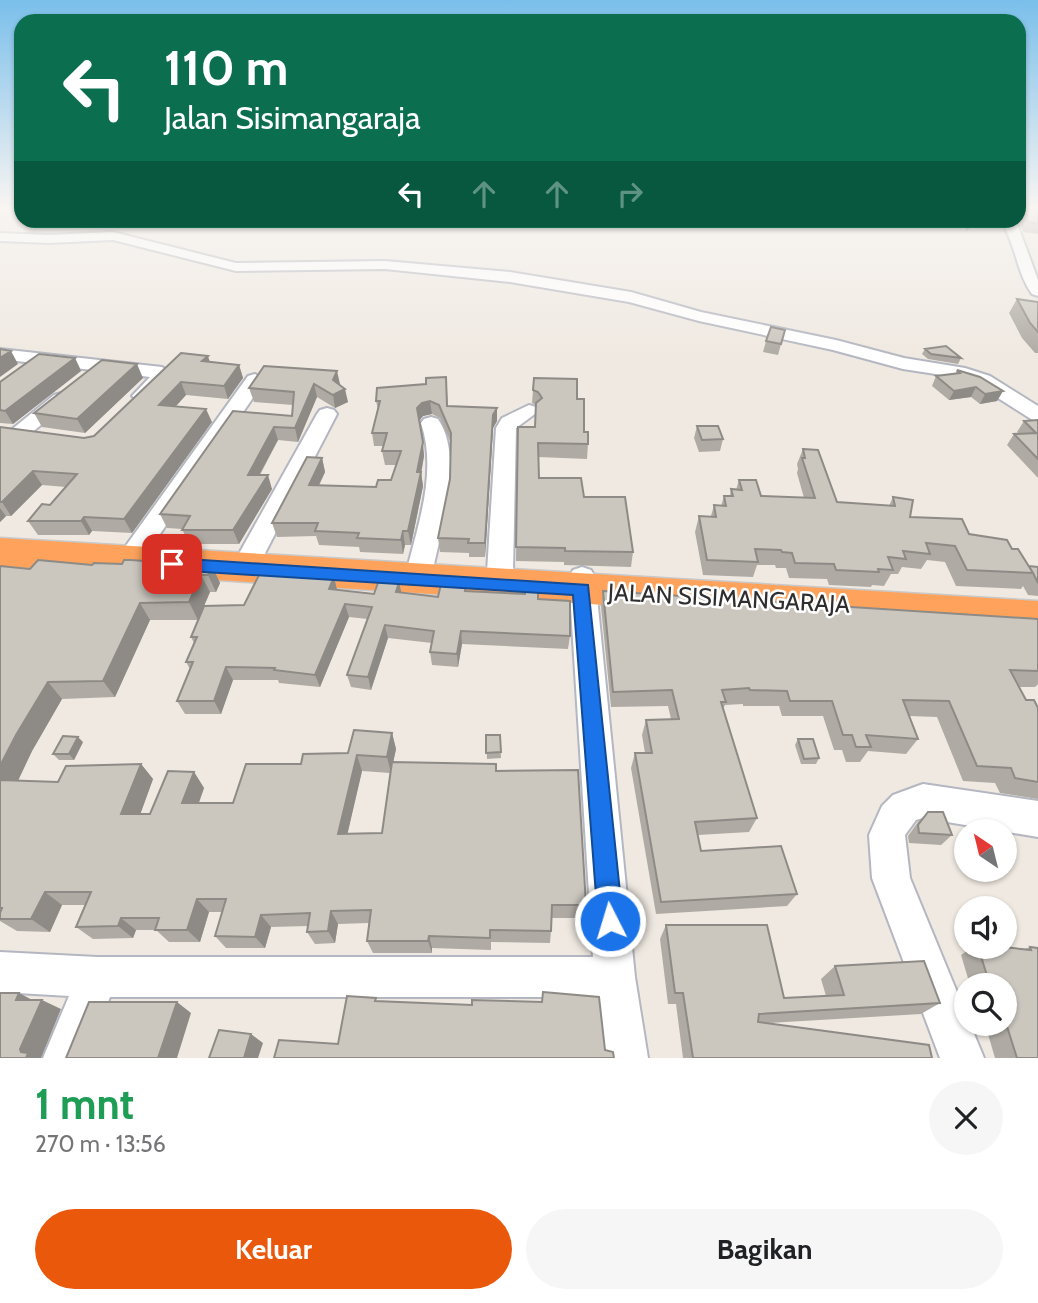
<!DOCTYPE html>
<html lang="id">
<meta charset="utf-8">
<style>
:root{--surface:#fff;--page:#f6f6f6;--text:#202124;--muted:#757577;--accent:#ea580c}
body{margin:0;font-family:Cabin,sans-serif;background:var(--page);color:var(--text);height:100vh;display:flex;flex-direction:column;font-size:26px;white-space:nowrap}
*{box-sizing:border-box;margin:0}
p{font-size:23px;color:var(--muted)}
.icon{flex:none;width:38px;height:38px;fill:none;stroke:currentColor;stroke-width:2;stroke-linecap:round;stroke-linejoin:round}
.map{position:relative;height:1058px;overflow:hidden}
.drawer{display:flex;flex-direction:column;background:var(--surface);flex:1}
.drawer>*{flex:none}
.banner{position:absolute;left:14px;top:14px;width:1012px;height:214px;border-radius:21px;box-shadow:0 2px 5px #0004;background:#0b6e4f;color:#fff;overflow:hidden}
.needle{width:46px;rotate:325deg}
.controls{position:absolute;left:954px;top:819px;display:grid;gap:14px}
.controls a{display:grid;place-items:center;width:63px;height:63px;border-radius:50%;background:var(--surface);box-shadow:0 2px 5px #0004;font-size:35px}
.pin{position:absolute;display:grid;place-items:center;width:60px;height:60px;color:#fff;margin:-30px;border-radius:14px;box-shadow:0 4px 10px #0006}
.me{position:absolute;width:77px;margin:-38px;rotate:355deg;stroke-linejoin:round;filter:drop-shadow(0 0 5px #0008)}
.turn{display:flex;align-items:center;gap:24px;height:147px;padding:0 35px;font-size:32px}
.turn .icon{width:91px;height:91px;stroke-width:2.5}
.turn b{display:block;font-size:49px;line-height:60px}
.lanes{display:flex;align-items:center;height:66px;padding:0 35px;background:#0003;justify-content:center;gap:35px;direction:ltr}
.lanes .off{opacity:.35}
.round{display:grid;place-items:center;flex:none;width:74px;height:74px;border-radius:37px;background:var(--page)}
.headline{display:flex;align-items:center;justify-content:space-between;height:119px;padding:0 35px}
h1{font-size:42px;font-weight:800;line-height:52px;color:#1e9e55}
.button{display:flex;gap:14px;margin-top:auto;padding:14px 35px}
.button a{flex:1;height:80px;border-radius:42px;background:var(--accent);color:#fff;font-size:28px;font-weight:800;line-height:80px;text-align:center}
.button a+a{background:var(--page);color:var(--text)}
.map>svg:first-child{display:block}
.lines{fill:none;stroke-linecap:round;stroke-linejoin:round}
.minor-casing{stroke:#b4b7c1;stroke-width:4}
.highway-casing{stroke:#c9c9c9;stroke-width:3}
.minor{fill:#fff;fill-rule:evenodd}
.highway{fill:#ffa35c;fill-rule:evenodd}
.wall{fill:#afaba4;fill-rule:evenodd}
.shaded-wall{fill:#8e8b86}
.building{fill:#cbc7bf;stroke:#8e8b86;stroke-width:2}
.route{fill:#1a73e8;stroke:#114b97;stroke-width:2}
.labels{text-anchor:middle;dominant-baseline:central;stroke-width:5;stroke-linejoin:round;paint-order:stroke}
.street-label{font-size:24px;fill:#2e2e2e;stroke:#fff}
</style>
<div class="map">
<svg width="1038" height="1058" viewBox="0 0 1038 1058">
<rect width="100%" height="100%" fill="#efe9e1"/>
<g class="lines">
<defs>
<path id="minor" d="M 1000,220 L 1013,220 L 1018,226 L 1038,280 L 1038,296 L 1032,294 C 1016,272 1016,243 1000,220 Z
M 113,232 L 236,263 L 385,261 L 510,272 L 631,292 L 701,312 L 836,340 L 904,358 L 965,368 L 990,376 L 1038,406 L 1038,421 L 1031,419 L 976,384 L 955,377 L 903,369 L 833,350 L 699,321 L 629,302 L 510,282 L 385,269 L 236,271 L 113,240 L 49,243 L 0,241 L 0,233 L 49,235 Z
M 0,349 L 162,367 L 171,373 C 167,384 154,399 142,402 L 132,396 L 150,377 L 0,359 Z
M 255,374 L 265,380 L 143,559 L 134,562 L 125,559 L 121,553 L 125,547 L 248,376 Z
M 61,393 L 68,395 L 71,399 L 68,403 L 25,438 L 11,438 L 7,434 L 11,430 L 54,395 Z
M 529,405 L 536,407 L 539,411 L 516,428 L 513,572 L 509,579 L 500,582 L 491,579 L 487,572 L 496,428 L 502,418 Z
M 327,408 L 334,410 L 337,414 L 262,559 L 258,566 L 249,568 L 240,566 L 236,559 L 317,414 L 320,410 Z
M 431,417 L 438,419 C 464,457 442,527 433,569 L 429,576 L 420,579 L 411,576 L 407,569 C 419,522 437,471 421,423 L 424,419 Z
M 582,567 L 591,570 L 595,577 L 635,977 L 648,1058 L 604,1058 L 597,997 L 110,997 L 87,1058 L 43,1058 L 69,996 L 0,992 L 0,952 L 97,957 L 593,957 L 569,577 L 573,570 Z
M 923,784 L 1038,801 L 1038,837 L 923,818 L 916,820 L 905,835 L 910,878 L 966,1014 L 966,1024 L 970,1024 L 984,1058 L 940,1058 L 872,878 L 869,835 L 882,806 L 893,795 Z"/>
<path id="highway" d="M 0,538 L 1038,601 L 1038,633 L 0,566 Z"/>
</defs>
<use href="#minor" class="minor-casing"/>
<use href="#highway" class="highway-casing"/>
<use href="#minor" class="minor"/>
<use href="#highway" class="highway"/>
</g>
<path class="wall" d="M 1018,208 L 1038,208 L 1038,234 L 1023,232 L 1018,217 Z
M 965,220 L 981,220 L 966,231 Z
M 1017,299 L 1038,302 L 1038,353 L 1035,353 L 1022,338 L 1009,313 Z
M 785,330 L 778,355 L 763,352 L 766,341 Z
M 925,349 L 961,358 L 958,364 L 928,359 L 922,354 Z
M 75,358 L 81,371 L 13,424 L 0,423 L 0,382 Z
M 210,362 L 239,365 L 243,378 L 228,399 L 186,395 L 176,406 L 212,422 L 132,533 L 92,531 L 89,535 L 38,535 L 28,521 L 50,505 L 66,487 L 42,485 L 11,516 L 6,516 L 0,522 L 0,427 L 84,438 L 94,436 Z
M 264,366 L 340,384 L 339,385 L 348,402 L 335,408 L 317,397 L 298,442 L 278,440 L 260,475 L 272,489 L 239,544 L 189,544 L 182,529 L 167,528 L 160,514 L 233,411 L 292,416 L 293,405 L 254,402 L 249,388 Z
M 957,370 L 1003,391 L 997,401 L 980,404 L 971,397 L 949,400 L 932,386 L 936,376 L 955,374 Z
M 446,377 L 448,406 L 497,408 L 497,421 L 493,428 L 485,557 L 469,557 L 469,553 L 440,552 L 438,538 L 450,479 L 451,443 L 440,418 L 432,414 L 423,416 L 419,421 L 424,456 L 421,472 L 423,486 L 411,545 L 405,545 L 403,554 L 360,552 L 359,547 L 319,545 L 316,536 L 277,537 L 272,523 L 322,458 L 325,472 L 319,486 L 376,487 L 391,480 L 396,465 L 385,465 L 382,451 L 384,446 L 374,446 L 372,433 L 378,410 L 376,401 Z
M 143,378 L 85,433 L 42,427 L 34,413 Z
M 533,390 L 577,399 L 588,444 L 587,459 L 538,457 L 539,478 L 584,497 L 633,552 L 631,567 L 564,565 L 564,562 L 516,561 L 518,427 L 535,427 L 536,405 L 532,403 Z
M 1038,420 L 1038,478 L 1007,445 L 1014,434 L 1019,434 L 1017,432 L 1024,421 Z
M 697,426 L 723,439 L 720,451 L 699,452 L 694,438 Z
M 803,449 L 837,502 L 889,506 L 893,497 L 910,517 L 969,534 L 1012,549 L 1029,566 L 1038,567 L 1038,596 L 1028,595 L 1023,586 L 1021,589 L 956,586 L 945,562 L 927,560 L 921,569 L 902,567 L 898,574 L 891,574 L 884,586 L 872,585 L 871,587 L 829,585 L 827,579 L 789,578 L 786,568 L 776,568 L 775,565 L 757,565 L 753,577 L 703,575 L 695,532 L 699,516 L 711,516 L 714,505 L 721,506 L 724,496 L 730,496 L 731,489 L 736,490 L 739,480 L 761,496 L 804,498 L 797,473 L 798,469 L 797,464 Z
M 122,564 L 212,566 L 220,583 L 216,592 L 210,592 L 204,606 L 244,605 L 334,577 L 337,590 L 374,594 L 401,593 L 438,597 L 466,586 L 466,591 L 538,599 L 570,636 L 568,649 L 462,644 L 458,667 L 432,665 L 430,652 L 432,643 L 388,638 L 371,690 L 351,687 L 347,675 L 367,619 L 349,617 L 320,687 L 279,683 L 278,680 L 233,680 L 221,714 L 185,714 L 177,701 L 190,669 L 186,662 L 194,643 L 191,637 L 198,620 L 150,620 L 115,697 L 62,699 L 32,751 L 18,781 L 58,782 L 141,764 L 153,779 L 140,814 L 150,814 L 194,772 L 204,788 L 199,803 L 233,803 L 301,764 L 348,753 L 392,733 L 396,749 L 393,762 L 497,771 L 586,905 L 584,918 L 552,918 L 550,943 L 491,942 L 491,950 L 432,948 L 432,953 L 373,953 L 367,941 L 369,923 L 338,924 L 335,943 L 315,944 L 307,932 L 308,926 L 271,927 L 265,948 L 226,948 L 215,936 L 222,912 L 209,912 L 200,942 L 169,942 L 156,930 L 136,930 L 133,938 L 93,939 L 76,927 L 86,905 L 62,905 L 50,932 L 17,931 L 0,921 L 0,566 L 30,569 ZM 362,771 L 390,773 L 382,833 L 347,834 Z
M 603,591 L 1038,619 L 1038,684 L 1035,687 L 1019,687 L 1026,700 L 1038,708 L 1038,799 L 1000,793 L 995,783 L 963,781 L 937,717 L 909,716 L 918,739 L 906,754 L 868,751 L 860,762 L 846,762 L 842,750 L 834,750 L 823,716 L 782,716 L 779,706 L 743,706 L 743,704 L 725,705 L 723,709 L 757,818 L 749,832 L 698,835 L 701,851 L 797,894 L 787,906 L 656,914 L 631,768 L 635,753 L 645,753 L 642,735 L 646,720 L 671,719 L 668,706 L 611,707 L 601,607 Z
M 486,735 L 500,735 L 501,758 L 487,759 Z
M 798,739 L 819,758 L 816,764 L 801,764 L 795,745 Z
M 83,742 L 74,760 L 59,760 L 53,754 Z
M 928,812 L 952,835 L 941,845 L 909,843 L 908,836 L 918,822 Z
M 666,925 L 784,998 L 826,996 L 821,979 L 835,966 L 940,1003 L 921,1014 L 769,1023 L 932,1058 L 683,1058 L 676,1004 L 668,1004 L 660,939 Z
M 973,947 L 1003,947 L 1025,949 L 1030,947 L 1038,948 L 1038,1058 L 995,1058 L 985,1024 L 1004,1024 L 1004,985 L 970,985 L 961,955 Z"/>
<path class="shaded-wall" d="M 981,220 L 966,231 L 971,221 Z
M 11,351 L 18,364 L 0,377 L 0,358 Z
M 208,356 L 212,369 L 202,361 Z
M 75,358 L 81,371 L 13,424 L 5,411 Z
M 137,364 L 143,378 L 85,433 L 77,419 Z
M 239,365 L 243,378 L 228,399 L 224,386 Z
M 337,371 L 340,384 L 335,393 L 333,380 Z
M 181,382 L 186,395 L 165,418 L 159,405 Z
M 314,384 L 317,397 L 298,442 L 295,428 Z
M 976,387 L 971,397 L 949,400 L 954,391 Z
M 345,389 L 348,402 L 335,408 L 333,395 Z
M 1003,391 L 997,401 L 980,404 L 985,394 Z
M 430,401 L 432,414 L 423,416 L 419,421 L 417,408 L 422,403 Z
M 497,408 L 497,421 L 493,428 L 485,557 L 485,543 L 493,415 Z
M 206,409 L 212,422 L 132,533 L 124,519 Z
M 274,427 L 278,440 L 252,488 L 248,475 Z
M 423,442 L 424,456 L 420,480 L 421,472 L 423,486 L 411,545 L 408,531 L 417,472 Z
M 322,458 L 325,472 L 312,499 L 309,485 Z
M 33,471 L 42,485 L 11,516 L 2,502 Z
M 268,475 L 272,489 L 239,544 L 233,530 Z
M 0,508 L 6,516 L 0,522 Z
M 84,517 L 92,531 L 89,535 L 81,521 Z
M 403,531 L 405,545 L 403,554 L 401,540 Z
M 212,566 L 220,583 L 216,592 L 208,575 Z
M 201,575 L 210,592 L 198,620 L 189,602 Z
M 334,577 L 337,590 L 329,589 Z
M 399,582 L 402,595 L 396,592 Z
M 140,603 L 150,620 L 115,697 L 103,681 Z
M 345,604 L 349,617 L 320,687 L 315,675 Z
M 385,625 L 388,638 L 371,690 L 368,677 Z
M 461,631 L 462,644 L 458,667 L 457,654 Z
M 226,667 L 233,680 L 221,714 L 214,701 Z
M 48,682 L 62,699 L 32,751 L 11,795 L 0,786 L 0,766 L 16,735 Z
M 392,733 L 396,749 L 391,773 L 387,757 Z
M 78,737 L 83,742 L 74,760 L 69,754 Z
M 357,755 L 362,771 L 344,849 L 338,834 Z
M 141,764 L 153,779 L 135,829 L 121,814 Z
M 194,772 L 204,788 L 193,818 L 182,803 Z
M 45,892 L 62,905 L 50,932 L 31,919 Z
M 197,899 L 209,912 L 200,942 L 187,930 Z
M 331,911 L 338,924 L 335,943 L 328,931 Z
M 261,915 L 271,927 L 265,948 L 255,937 Z
M 121,918 L 136,930 L 133,938 L 118,926 Z
M 429,936 L 432,948 L 432,953 L 428,941 Z
M 19,993 L 38,1003 L 16,1000 Z
M 42,1000 L 61,1009 L 41,1058 L 26,1058 L 21,1052 L 20,1049 Z
M 177,1002 L 191,1013 L 177,1058 L 158,1058 Z
M 251,1034 L 263,1043 L 258,1058 L 244,1058 Z"/>
<path class="building" d="M 1024,208 L 1038,208 L 1038,224 L 1028,222 Z
M 1017,299 L 1038,302 L 1038,332 L 1030,323 Z
M 771,327 L 785,330 L 781,344 L 766,341 Z
M 946,346 L 961,358 L 931,354 L 925,349 Z
M 0,349 L 11,351 L 0,358 Z
M 181,353 L 208,356 L 202,361 L 239,365 L 224,386 L 181,382 L 159,405 L 206,409 L 124,519 L 84,517 L 81,521 L 28,521 L 42,504 L 50,505 L 77,474 L 33,471 L 2,502 L 0,502 L 0,427 L 84,438 L 94,436 Z
M 39,354 L 75,358 L 5,411 L 0,410 L 0,382 Z
M 102,360 L 137,364 L 77,419 L 34,413 Z
M 264,366 L 337,371 L 333,380 L 345,389 L 333,395 L 314,384 L 295,428 L 274,427 L 248,475 L 268,475 L 233,530 L 182,530 L 190,516 L 160,514 L 233,411 L 292,416 L 294,392 L 249,388 Z
M 957,370 L 980,377 L 1003,391 L 985,394 L 976,387 L 954,391 L 936,376 L 960,373 Z
M 446,377 L 447,406 L 497,408 L 493,415 L 485,543 L 468,543 L 469,539 L 438,538 L 450,479 L 451,433 L 439,405 L 430,401 L 422,403 L 417,408 L 423,442 L 417,472 L 421,472 L 408,531 L 403,531 L 401,540 L 357,538 L 359,533 L 315,531 L 318,523 L 272,523 L 307,457 L 322,458 L 309,485 L 376,487 L 378,480 L 391,480 L 401,451 L 382,451 L 387,433 L 372,433 L 380,401 L 376,401 L 377,388 L 426,384 L 426,378 Z
M 534,378 L 577,379 L 577,399 L 584,399 L 584,432 L 588,432 L 588,444 L 538,443 L 539,478 L 581,478 L 584,497 L 625,497 L 633,552 L 565,551 L 565,548 L 516,547 L 518,427 L 535,427 L 536,403 L 542,398 L 538,392 L 533,390 Z
M 1038,420 L 1038,459 L 1014,434 L 1036,433 L 1024,421 Z
M 697,426 L 718,426 L 723,439 L 702,440 Z
M 803,449 L 818,450 L 837,502 L 895,506 L 893,497 L 913,500 L 910,517 L 962,519 L 969,534 L 1007,540 L 1012,549 L 1018,549 L 1033,573 L 967,570 L 955,546 L 926,543 L 930,554 L 903,551 L 906,559 L 888,557 L 893,570 L 878,569 L 879,572 L 836,570 L 834,564 L 795,563 L 792,553 L 782,552 L 781,550 L 755,549 L 758,562 L 707,560 L 699,516 L 716,517 L 714,505 L 726,506 L 724,496 L 733,496 L 731,489 L 742,490 L 739,480 L 756,480 L 761,496 L 815,498 L 802,458 L 805,458 Z
M 38,560 L 92,565 L 94,563 L 122,564 L 124,560 L 131,560 L 212,566 L 208,575 L 201,575 L 189,602 L 140,603 L 103,681 L 48,682 L 16,735 L 0,766 L 0,566 L 30,569 Z
M 1029,566 L 1038,567 L 1038,583 L 1033,573 Z
M 260,573 L 334,577 L 329,589 L 374,594 L 379,580 L 399,582 L 396,592 L 438,597 L 441,584 L 466,586 L 465,591 L 525,594 L 525,590 L 538,590 L 538,599 L 570,601 L 570,636 L 461,631 L 457,654 L 430,652 L 434,631 L 385,625 L 368,677 L 347,675 L 372,607 L 345,604 L 315,675 L 274,670 L 275,668 L 226,667 L 214,701 L 177,701 L 193,662 L 186,662 L 197,637 L 191,637 L 204,606 L 244,605 Z
M 603,591 L 1038,619 L 1038,671 L 1010,670 L 1026,700 L 1034,700 L 1038,708 L 1038,782 L 1015,778 L 1011,768 L 977,766 L 949,701 L 903,700 L 918,739 L 866,735 L 871,747 L 856,747 L 852,735 L 843,735 L 832,701 L 790,701 L 787,691 L 750,690 L 749,688 L 722,690 L 726,702 L 721,702 L 757,818 L 695,822 L 701,851 L 781,846 L 797,894 L 661,902 L 635,753 L 652,753 L 646,720 L 679,719 L 672,690 L 613,692 Z
M 354,730 L 392,733 L 387,757 L 357,755 L 338,834 L 382,833 L 392,762 L 496,764 L 496,771 L 578,770 L 586,905 L 552,905 L 551,931 L 490,930 L 490,938 L 429,936 L 428,941 L 367,941 L 371,910 L 331,911 L 328,931 L 307,932 L 310,913 L 261,915 L 255,937 L 215,936 L 226,899 L 197,899 L 187,930 L 155,930 L 159,918 L 121,918 L 118,926 L 76,927 L 91,892 L 45,892 L 31,919 L 0,919 L 0,913 L 2,908 L 0,908 L 0,780 L 58,782 L 66,766 L 141,764 L 121,814 L 150,814 L 168,771 L 194,772 L 182,803 L 233,803 L 246,764 L 301,764 L 303,754 L 348,753 Z
M 486,735 L 500,735 L 501,752 L 486,753 Z
M 63,736 L 78,737 L 69,754 L 53,754 Z
M 798,739 L 813,739 L 819,758 L 804,759 Z
M 928,812 L 943,812 L 952,835 L 919,833 L 918,825 Z
M 666,925 L 767,925 L 784,998 L 844,995 L 835,966 L 924,961 L 940,1003 L 759,1014 L 758,1022 L 929,1045 L 932,1058 L 693,1058 L 683,993 L 675,993 Z
M 978,947 L 1003,947 L 1031,950 L 1030,947 L 1038,948 L 1038,1058 L 1017,1058 L 1004,1017 L 1004,985 L 990,985 Z
M 543,992 L 599,997 L 605,1050 L 613,1052 L 614,1058 L 274,1058 L 279,1040 L 338,1044 L 347,996 L 376,998 L 375,1001 L 472,1005 L 472,1000 L 542,1002 Z
M 0,993 L 19,993 L 16,1000 L 42,1000 L 20,1049 L 21,1052 L 28,1053 L 26,1058 L 0,1058 Z
M 89,1002 L 177,1002 L 158,1058 L 66,1058 Z
M 219,1030 L 251,1034 L 244,1058 L 209,1058 Z"/>
<linearGradient id="sky" x2="0" y2="1"><stop stop-color="#7abfeb"/><stop offset="0.58" stop-color="#f8f5f2"/><stop offset="1" stop-color="#f8f5f2" stop-opacity="0"/></linearGradient>
<rect width="1038" height="357" fill="url(#sky)"/>
<path class="route" d="M 172,558 L 588,585 L 623,921 L 619,930 L 610,934 L 601,930 L 598,921 L 573,595 L 172,570 L 163,564 Z"/>
<g class="labels">
<g class="street-label">
<text transform="translate(729 598) rotate(3)">JALAN SISIMANGARAJA</text>
</g>
</g>
</svg>
<div class="controls">
<a><svg class="needle" viewBox="-14 -14 28 28"><path d="M0-13l5 13h-10z" fill="#e53935"/><path d="M0 13l5-13h-10z" fill="#757577"/></svg></a>
<a><svg class="icon" aria-label="sound" viewBox="0 0 24 24"><path d="M4 9h4l5-4v14l-5-4H4zM17 9q2 3 0 6"/></svg></a>
<a><svg class="icon" aria-label="search" viewBox="0 0 24 24"><circle cx="10" cy="10" r="6"/><path d="M15 15l6 6"/></svg></a>
</div>
<div class="pin" style="left:172px;top:564px;background:#d93025"><svg class="icon" aria-label="arrive" viewBox="0 0 24 24"><path d="M6 21V4h12l-3 4 3 4H6"/></svg></div>
<svg class="me" style="left:610px;top:921px" viewBox="-20 -20 40 40"><circle r="17" fill="#1a73e8" stroke="#fff" stroke-width="3"/><path d="M0-11L8 9 0 5-8 9z" fill="#fff"/></svg>
<div class="banner">
<div class="turn"><svg class="icon" aria-label="left" viewBox="0 0 24 24"><path d="M17 20v-9H6M10 6l-5 5 5 5"/></svg><div><b>110 m</b>Jalan Sisimangaraja</div></div>
<div class="lanes"><svg class="icon" aria-label="left" viewBox="0 0 24 24"><path d="M17 20v-9H6M10 6l-5 5 5 5"/></svg><svg class="icon off" aria-label="ahead" viewBox="0 0 24 24"><path d="M12 20V5M6 11l6-6 6 6"/></svg><svg class="icon off" aria-label="ahead" viewBox="0 0 24 24"><path d="M12 20V5M6 11l6-6 6 6"/></svg><svg class="icon off" aria-label="right" viewBox="0 0 24 24"><path d="M7 20v-9h11M14 6l5 5-5 5"/></svg></div>
</div>
</div>
<section class="drawer">
<div class="headline"><div><h1>1 mnt</h1><p>270 m · 13:56</p></div><a class="round"><svg class="icon" aria-label="close" viewBox="0 0 24 24"><path d="M6 6l12 12M18 6L6 18"/></svg></a></div>
<div class="button"><a>Keluar</a><a>Bagikan</a></div>
</section>
